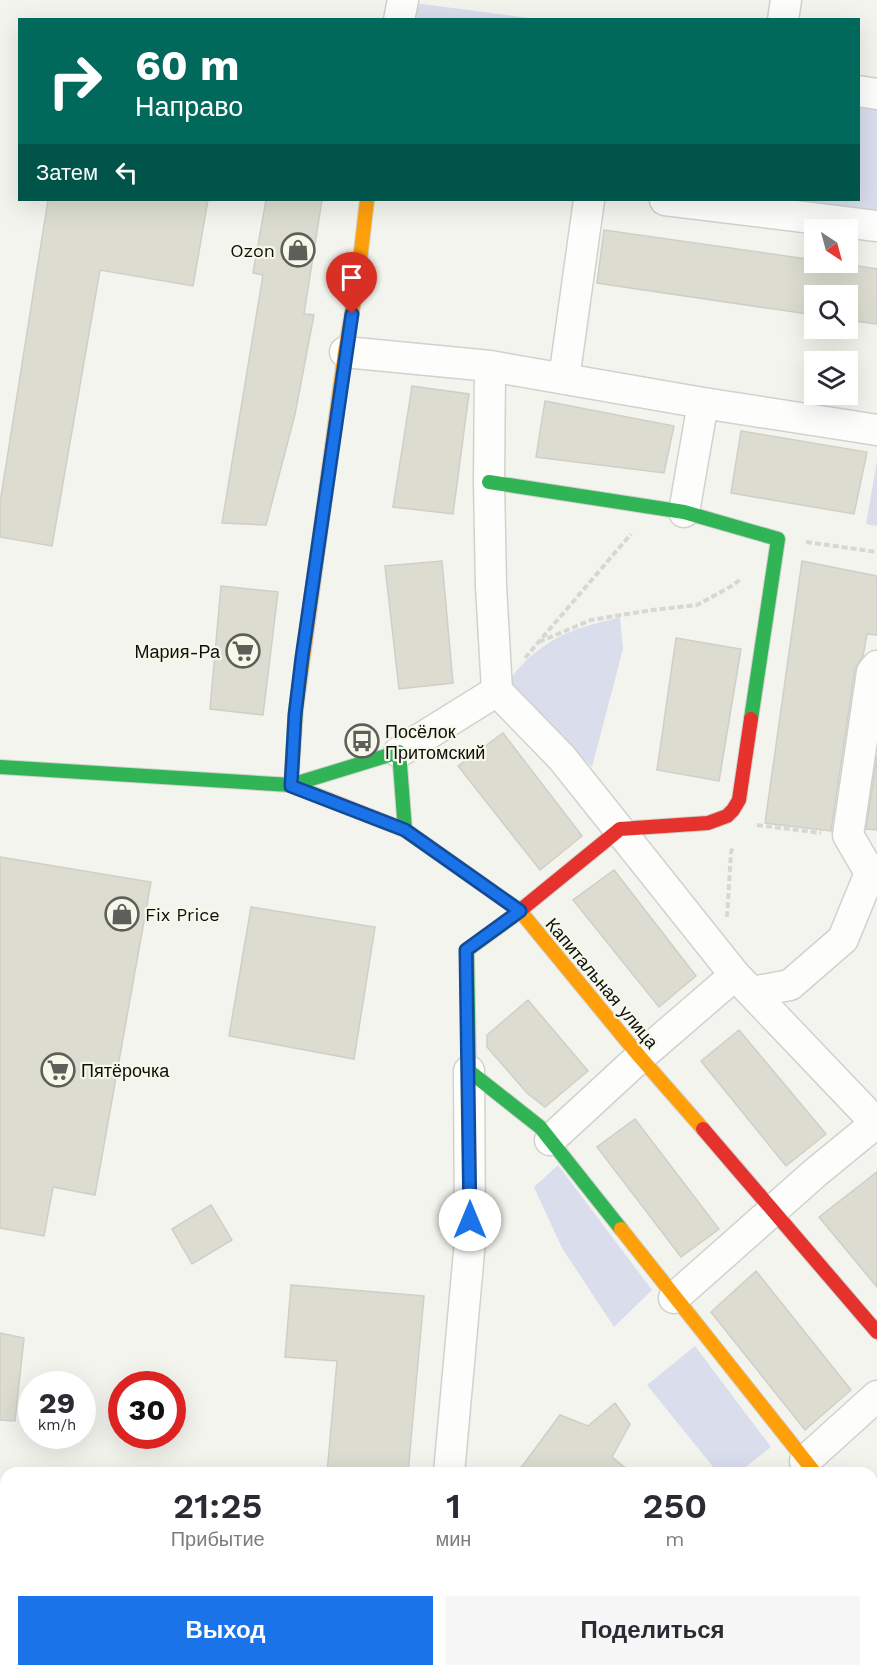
<!DOCTYPE html>
<html lang="ru">
<meta charset="utf-8">
<style>
:root{--surface:#fff;--page:#f7f7f7;--text:#2b2b33;--muted:#7c7c81;--accent:#1a73e8}
body{margin:0;font-family:"Work Sans",sans-serif;background:var(--page);color:var(--text);height:100vh;display:flex;flex-direction:column;font-size:22px;white-space:nowrap}
*{box-sizing:border-box;margin:0}
p{font-size:20px;color:var(--muted)}
.icon{flex:none;width:33px;height:33px;fill:none;stroke:currentColor;stroke-width:2;stroke-linecap:round;stroke-linejoin:round}
.map{position:relative;flex:1;overflow:hidden}
.drawer{position:absolute;left:0px;top:1467px;width:878px;height:210px;display:flex;flex-direction:column;background:var(--surface);border-radius:18px 18px 0 0;box-shadow:0 6px 24px #0002}
.drawer>*{flex:none}
.hud{position:absolute;left:18px;top:18px;width:842px;height:183px;border-radius:0px;box-shadow:0 6px 24px #0002;background:#00695c;color:#fff;overflow:hidden}
.needle{width:39px;rotate:144deg}
.tools{position:absolute;left:804px;top:219px;display:grid;gap:12px}
.tools a{display:grid;place-items:center;width:54px;height:54px;border-radius:0px;background:var(--surface);box-shadow:0 6px 24px #0002;font-size:30px}
.speed{position:absolute;left:18px;top:1371px;display:flex;gap:12px;font-size:30px;font-weight:700;text-align:center}
.speed>*{display:grid;place-content:center;width:78px;height:78px;border-radius:50%;background:var(--surface);box-shadow:0 6px 24px #0002;line-height:1}
.speed small{font-size:15px;font-weight:400}
.speed .limit{border:9px solid #d22;background:#fff;color:#111}
.pin{position:absolute;display:grid;place-items:center;width:51px;height:51px;color:#fff;margin:-62px -26px;border-radius:50% 50% 50% 0;rotate:-45deg;box-shadow:0 0 6px #0007}
.pin .icon{rotate:45deg}
.me{position:absolute;width:66px;margin:-33px;rotate:0deg;stroke-linejoin:round;filter:drop-shadow(0 0 4px #0008)}
.turn{display:flex;align-items:center;gap:21px;height:126px;padding:0 18px;font-size:27px}
.turn .icon{width:78px;height:78px;stroke-width:2.5}
.turn b{display:block;font-size:42px;line-height:51px}
.then{display:flex;align-items:center;height:57px;padding:0 18px;background:#0003;gap:12px;font-size:22px}
.eta{display:flex;justify-content:space-evenly;align-items:center;height:102px;text-align:center}
.eta b{font-size:36px;font-weight:600;line-height:42px}
.button{display:flex;gap:12px;margin-top:auto;padding:12px 18px}
.button a{flex:1;height:69px;border-radius:0px;background:var(--accent);color:#fff;font-size:24px;font-weight:600;line-height:69px;text-align:center}
.button a+a{background:var(--page);color:var(--text)}
.map>svg:first-child{display:block}
.green{fill:#d9ddec}
.building{fill:#dcddd0;stroke:#cfcfca;stroke-width:1.5}
.lines{fill:none;stroke-linecap:round;stroke-linejoin:round}
.street-casing{stroke:#d1d2cd;stroke-width:33}
.fast-casing{stroke:#d1d2cd;stroke-width:16}
.slow-casing{stroke:#d1d2cd;stroke-width:16}
.jam-casing{stroke:#d1d2cd;stroke-width:16}
.path{stroke:#d7d7d4;stroke-width:4;stroke-dasharray:6 3;stroke-linecap:butt}
.street{stroke:#fdfdfc;stroke-width:30}
.fast{stroke:#30b455;stroke-width:14}
.slow{stroke:#ff9f0a;stroke-width:14}
.jam{stroke:#e5322d;stroke-width:14}
.route-casing{stroke:#114b97;stroke-width:15}
.route{stroke:#1a73e8;stroke-width:10}
.labels{text-anchor:middle;dominant-baseline:central;stroke-width:4.5;stroke-linejoin:round;paint-order:stroke}
.poi-label{font-size:18px;fill:#0e0f0a;stroke:#f6f8ea;text-anchor:start}
.street-label{font-size:18px;fill:#0e0f0a;stroke:#f6f8ea}
</style>
<div class="map">
<svg width="877" height="1677" viewBox="0 0 877 1677">
<rect width="100%" height="100%" fill="#f4f4ee"/>
<path class="green" d="M 414,3 L 537,19 L 412,20 Z
M 858,102 L 877,105 L 877,214 L 811,207 L 813,200 L 858,200 Z
M 877,461 L 877,526 L 866,524 Z
M 620,617 L 623,649 L 592,767 L 507,685 C 520,662 545,642 570,632 C 586,625 604,622 620,617 Z
M 558,1165 L 652,1290 L 614,1327 L 562,1248 L 534,1187 Z
M 695,1346 L 771,1447 L 738,1473 L 718,1473 L 647,1385 Z
M 872,1551 L 877,1557 L 877,1622 L 872,1615 Z"/>
<path class="building" d="M 48,200 L 208,200 L 193,286 L 100,270 L 52,546 L 0,537 L 0,503 Z
M 266,200 L 322,200 L 304,314 L 314,315 L 295,414 L 266,525 L 222,523 L 263,275 L 253,273 Z
M 604,230 L 814,260 L 814,262 L 834,262 L 877,269 L 877,324 L 848,320 L 848,296 L 814,296 L 814,315 L 597,283 Z
M 412,386 L 469,394 L 453,514 L 393,507 Z
M 545,401 L 674,426 L 664,473 L 536,457 Z
M 741,431 L 867,452 L 854,514 L 731,493 Z
M 442,561 L 453,683 L 399,689 L 385,566 Z
M 802,561 L 877,576 L 877,635 L 867,634 L 863,656 L 855,669 L 831,831 L 765,823 Z
M 221,586 L 278,592 L 263,715 L 210,709 Z
M 676,638 L 741,649 L 719,781 L 657,770 Z
M 503,733 L 582,836 L 540,870 L 458,766 Z
M 877,756 L 877,830 L 866,829 Z
M 0,857 L 151,882 L 95,1195 L 53,1187 L 44,1236 L 0,1228 Z
M 614,870 L 696,976 L 659,1007 L 573,900 Z
M 251,907 L 375,927 L 354,1059 L 229,1036 Z
M 528,1000 L 588,1071 L 545,1107 L 527,1093 L 487,1047 L 487,1035 Z
M 739,1030 L 826,1134 L 786,1166 L 701,1061 Z
M 635,1119 L 719,1229 L 681,1257 L 597,1147 Z
M 877,1172 L 877,1287 L 819,1217 Z
M 211,1205 L 232,1240 L 192,1264 L 172,1229 Z
M 756,1271 L 851,1390 L 805,1430 L 711,1312 Z
M 291,1285 L 424,1296 L 408,1473 L 327,1473 L 337,1361 L 285,1357 Z
M 0,1333 L 24,1338 L 15,1421 L 0,1420 Z
M 615,1403 L 630,1424 L 612,1457 L 632,1473 L 517,1473 L 560,1415 L 588,1426 Z"/>
<g class="lines">
<defs>
<path id="street" d="M 399,20 L 403,0
M 783,20 L 786,0
M 858,91 L 877,94
M 665,200 L 877,226
M 345,352 L 490,366 L 703,403 L 877,430
M 490,366 L 489,482 L 491,586 L 497,691 L 562,758 L 735,975 L 877,1124
M 564,379 L 589,200
M 684,512 L 703,403
M 399,752 L 497,691
M 870,873 L 848,835 L 872,672 L 877,666
M 752,992 L 790,985 L 843,939 L 870,873 L 877,869
M 550,1140 L 640,1057 L 735,975
M 674,1298 L 815,1173 L 876,1123
M 805,1461 L 877,1396
M 449,1473 L 470,1241 L 469,1071
M 872,1538 L 877,1544
M 431,1677 L 431,1671"/>
<path id="fast" d="M 489,482 L 684,512 L 778,539 L 751,719
M 296,709 L 291,785 L 399,752 L 405,830 L 428,846
M 0,767 L 291,785 L 329,800
M 512,917 L 467,950 L 469,1071 L 540,1127 L 621,1229"/>
<path id="slow" d="M 296,709 L 345,352 L 358,277 L 367,200
M 428,846 L 520,911 L 640,1057 L 703,1129
M 621,1229 L 815,1473"/>
<path id="jam" d="M 329,800 L 405,830
M 512,917 L 620,829 L 708,823 L 727,816 L 733,810 L 739,800 L 751,719
M 703,1129 L 877,1332"/>
</defs>
<use href="#street" class="street-casing"/>
<use href="#fast" class="fast-casing"/>
<use href="#slow" class="slow-casing"/>
<use href="#jam" class="jam-casing"/>
<path class="path" d="M 806,542 L 877,552
M 539,642 L 591,620 L 652,610 L 697,605 L 730,587 L 741,579
M 525,658 L 631,534
M 757,825 L 821,833
M 727,917 L 731,852 L 733,847"/>
<use href="#street" class="street"/>
<use href="#fast" class="fast"/>
<use href="#slow" class="slow"/>
<use href="#jam" class="jam"/>
</g>
<g class="lines">
<defs>
<path id="route" d="M 352,314 L 302,657 L 295,715 L 291,786 L 405,830 L 520,911 L 466,950 L 470,1220"/>
</defs>
<use href="#route" class="route-casing"/>
<use href="#route" class="route"/>
</g>
<defs>
<symbol id="shop-ring" viewBox="-11 -11 22 22"><circle r="9.5" fill="#f6f8ea" stroke="#5e5f5a" stroke-width="1.5"/><path d="M-5-2.5h2.3a2.7 3.5 0 0 1 5.4 0H5L5.5 6h-11ZM-1.5-2.5h3a1.5 2.3 0 0 0-3 0Z" fill="#5e5f5a"/></symbol>
<symbol id="supermarket-ring" viewBox="-11 -11 22 22"><circle r="9.5" fill="#f6f8ea" stroke="#5e5f5a" stroke-width="1.5"/><path d="M-6-5.5h2.5l.6 2H6L4.5 2H-2.5L-4.4-4H-6ZM-1.5 3.2a1.3 1.3 0 1 0 .1 0ZM3 3.2a1.3 1.3 0 1 0 .1 0Z" fill="#5e5f5a"/></symbol>
<symbol id="bus-ring" viewBox="-11 -11 22 22"><circle r="9.5" fill="#f6f8ea" stroke="#5e5f5a" stroke-width="1.5"/><path d="M-5-6H5V4H4V6H2V4H-2V6H-4V4H-5ZM-3.5-4V0h7V-4ZM-3.5 1.2v1.5H-2V1.2ZM2 1.2v1.5H3.5V1.2Z" fill="#5e5f5a"/></symbol>
</defs>
<g fill-rule="evenodd">
<use href="#shop-ring" x="279" y="231" width="38" height="38"/>
<use href="#supermarket-ring" x="224" y="632" width="38" height="38"/>
<use href="#bus-ring" x="343" y="722" width="38" height="38"/>
<use href="#shop-ring" x="103" y="895" width="38" height="38"/>
<use href="#supermarket-ring" x="39" y="1051" width="38" height="38"/>
</g>
<g class="labels">
<g class="poi-label">
<text x="275" y="250" text-anchor="end">Ozon</text>
<text x="220" y="651" text-anchor="end">Мария-Ра</text>
<text x="385" y="731">Посёлок<tspan x="385" dy="21">Притомский</tspan></text>
<text x="145" y="914">Fix Price</text>
<text x="81" y="1070">Пятёрочка</text>
</g>
<g class="street-label">
<text transform="translate(602 983) rotate(50)">Капитальная улица</text>
</g>
</g>
</svg>
<div class="tools">
<a><svg class="needle" viewBox="-14 -14 28 28"><path d="M0-13l5 13h-10z" fill="#e53935"/><path d="M0 13l5-13h-10z" fill="#7c7c81"/></svg></a>
<a><svg class="icon" aria-label="search" viewBox="0 0 24 24"><circle cx="10" cy="10" r="6"/><path d="M15 15l6 6"/></svg></a>
<a><svg class="icon" aria-label="layers" viewBox="0 0 24 24"><path d="M12 4l9 5-9 5-9-5zM3 14l9 5 9-5"/></svg></a>
</div>
<div class="speed"><div>29<small>km/h</small></div><div class="limit">30</div></div>
<div class="pin" style="left:352px;top:314px;background:#d93025"><svg class="icon" aria-label="arrive" viewBox="0 0 24 24"><path d="M6 21V4h12l-3 4 3 4H6"/></svg></div>
<svg class="me" style="left:470px;top:1220px" viewBox="-20 -20 40 40"><circle r="19" fill="#fff"/><path d="M0-13L10 11 0 6-10 11z" fill="#1a73e8"/></svg>
<div class="hud">
<div class="turn"><svg class="icon" aria-label="right" viewBox="0 0 24 24"><path d="M7 20v-9h11M14 6l5 5-5 5"/></svg><div><b>60 m</b>Направо</div></div>
<div class="then">Затем<svg class="icon" aria-label="left" viewBox="0 0 24 24"><path d="M17 20v-9H6M10 6l-5 5 5 5"/></svg></div>
</div>
<section class="drawer">
<div class="eta">
<div><b>21:25</b><p>Прибытие</p></div>
<div><b>1</b><p>мин</p></div>
<div><b>250</b><p>m</p></div>
</div>
<div class="button"><a>Выход</a><a>Поделиться</a></div>
</section>
</div>
